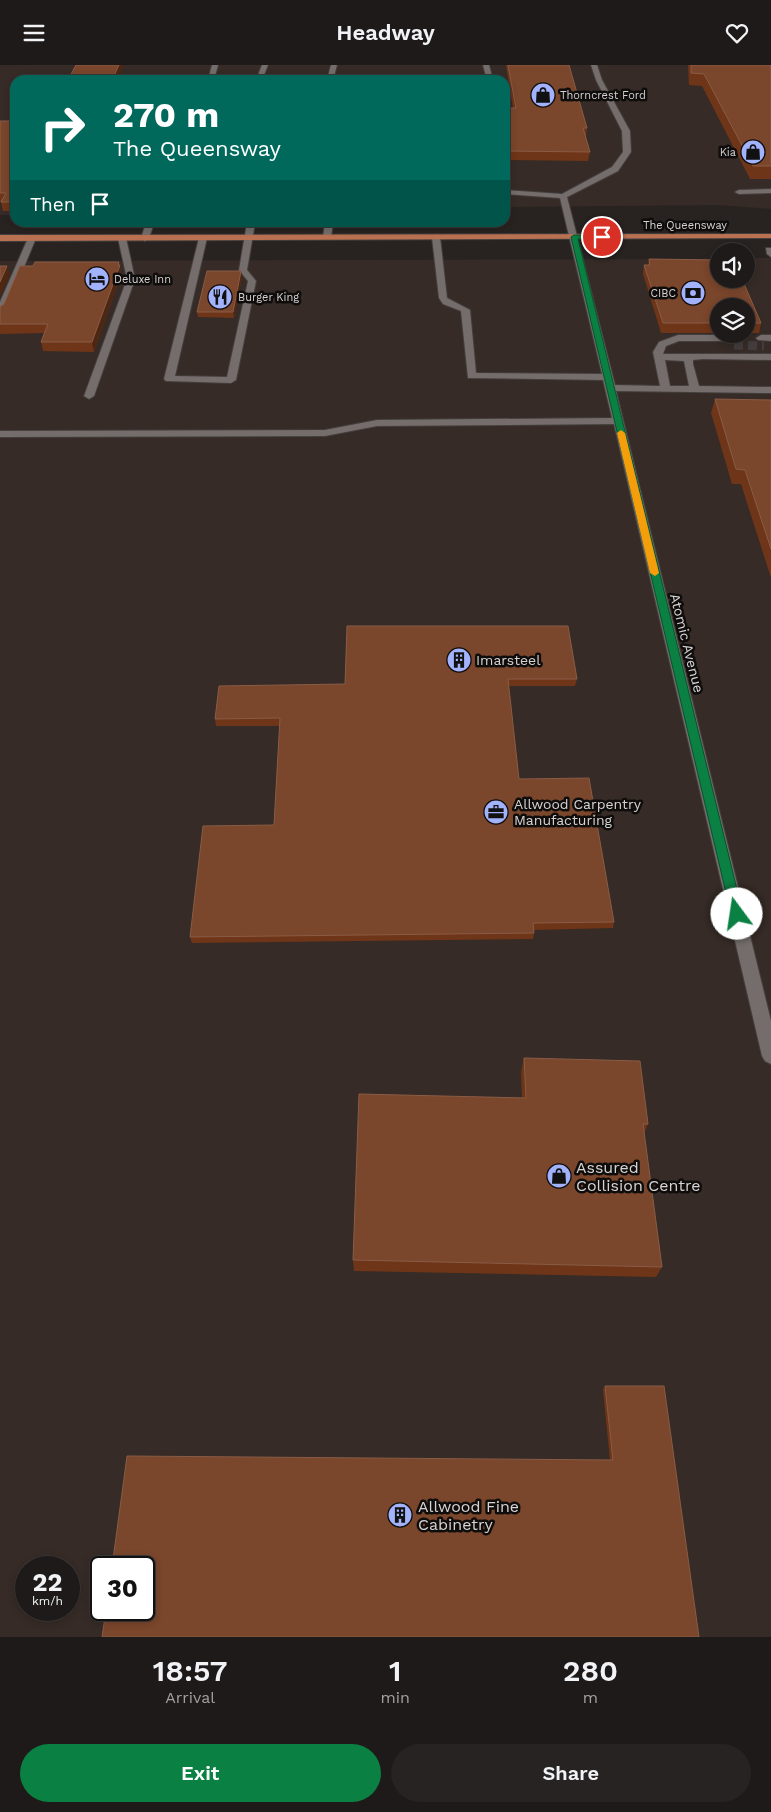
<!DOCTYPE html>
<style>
:root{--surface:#1e1a19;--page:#262322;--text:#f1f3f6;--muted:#a1a1a2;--line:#3c3838;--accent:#0b8043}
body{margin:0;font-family:"Work Sans",sans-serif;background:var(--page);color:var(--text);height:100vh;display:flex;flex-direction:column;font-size:19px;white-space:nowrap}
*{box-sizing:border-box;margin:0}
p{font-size:16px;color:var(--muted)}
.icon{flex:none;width:28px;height:28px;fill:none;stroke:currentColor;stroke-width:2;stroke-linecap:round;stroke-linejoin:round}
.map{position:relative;height:1572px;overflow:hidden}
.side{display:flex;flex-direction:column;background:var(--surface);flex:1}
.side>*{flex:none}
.hud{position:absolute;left:10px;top:10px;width:500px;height:152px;border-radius:15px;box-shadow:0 2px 8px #0003,0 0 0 1px var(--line);background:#00695c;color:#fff;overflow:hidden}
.fabs{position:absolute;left:710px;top:178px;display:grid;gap:10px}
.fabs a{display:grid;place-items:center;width:45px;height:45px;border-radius:50%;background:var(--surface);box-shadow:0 2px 8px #0003,0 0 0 1px var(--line);font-size:25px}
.speed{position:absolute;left:15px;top:1491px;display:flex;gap:10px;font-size:25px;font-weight:700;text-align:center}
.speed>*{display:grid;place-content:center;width:65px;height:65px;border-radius:50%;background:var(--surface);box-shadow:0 2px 8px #0003,0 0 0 1px var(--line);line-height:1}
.speed small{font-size:12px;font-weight:400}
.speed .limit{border:2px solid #111;border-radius:8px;background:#fff;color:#111}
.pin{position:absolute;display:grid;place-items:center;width:42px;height:42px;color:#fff;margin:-21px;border:2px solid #fff;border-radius:50%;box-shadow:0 1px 5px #0007}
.me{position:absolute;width:55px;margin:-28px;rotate:346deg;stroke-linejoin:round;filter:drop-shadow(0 0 4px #0008)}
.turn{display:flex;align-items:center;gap:18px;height:105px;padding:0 20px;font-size:22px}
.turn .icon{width:65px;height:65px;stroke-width:2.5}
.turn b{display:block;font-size:35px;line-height:42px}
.then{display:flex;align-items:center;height:48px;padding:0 20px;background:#0003;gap:10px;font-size:19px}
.eta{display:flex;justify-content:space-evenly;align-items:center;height:85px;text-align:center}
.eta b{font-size:30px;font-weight:600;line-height:35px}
.action{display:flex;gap:10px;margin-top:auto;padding:10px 20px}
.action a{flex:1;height:58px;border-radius:30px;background:var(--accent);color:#fff;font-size:20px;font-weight:600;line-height:58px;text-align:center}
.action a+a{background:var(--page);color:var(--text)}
header{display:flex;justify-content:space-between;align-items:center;height:65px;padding:0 20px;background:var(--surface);font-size:22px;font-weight:600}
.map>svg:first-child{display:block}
.built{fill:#362b26;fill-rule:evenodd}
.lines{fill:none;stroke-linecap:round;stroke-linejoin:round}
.minor-tunnel{stroke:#423d3c;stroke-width:9;stroke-dasharray:9 5;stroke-linecap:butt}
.minor-casing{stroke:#44403e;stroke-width:2}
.major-casing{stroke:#44403e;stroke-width:2}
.minor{fill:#746d6b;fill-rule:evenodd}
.major{fill:#ba7151;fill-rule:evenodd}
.wall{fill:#6f3518}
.shaded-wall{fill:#4e2713}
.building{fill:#7a462c;stroke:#895c46}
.route{fill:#0b8043;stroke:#07532c}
.slow{fill:#f59e0b}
.labels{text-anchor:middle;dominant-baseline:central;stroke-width:5;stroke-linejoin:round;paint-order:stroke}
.far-poi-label{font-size:11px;fill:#d7d3d2;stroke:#0f0d0c;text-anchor:start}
.far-street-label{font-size:11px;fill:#d7d3d2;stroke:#0f0d0c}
.street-label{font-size:14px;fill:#d7d3d2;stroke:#0f0d0c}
.poi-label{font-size:14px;fill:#d7d3d2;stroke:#0f0d0c;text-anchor:start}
.near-poi-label{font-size:16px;fill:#d7d3d2;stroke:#0f0d0c;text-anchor:start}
</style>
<header><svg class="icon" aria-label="menu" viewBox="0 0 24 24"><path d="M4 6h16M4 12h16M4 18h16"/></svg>Headway<svg class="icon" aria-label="heart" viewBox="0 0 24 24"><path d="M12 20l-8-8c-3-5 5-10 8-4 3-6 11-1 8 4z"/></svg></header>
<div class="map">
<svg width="771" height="1572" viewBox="0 0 771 1572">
<rect width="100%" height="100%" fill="#282321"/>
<path class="built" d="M 0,0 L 771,0 L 771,144 L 719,140 L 505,142 L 505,15 L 15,15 L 15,150 L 0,150 Z
M 746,193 L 771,193 L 771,1572 L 0,1572 L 0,196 L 719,194 L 719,214 L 746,214 ZM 719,241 L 746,241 L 746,269 L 719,269 ZM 26,1502 L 69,1502 L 69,1545 L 26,1545 ZM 101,1502 L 144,1502 L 144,1545 L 101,1545 Z"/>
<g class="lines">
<path class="minor-tunnel" d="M 734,280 L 764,281"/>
<defs>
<path id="minor" d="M 212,0 L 218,0 L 214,15 L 208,15 Z
M 262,0 L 268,0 L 262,15 L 256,15 Z
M 331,0 L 337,0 L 333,15 L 327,15 Z
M 483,0 L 489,0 L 493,15 L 487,15 Z
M 591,0 L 597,0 L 602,15 L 630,66 L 631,87 L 618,106 L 567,132 L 615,320 L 660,321 L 653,287 L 659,277 L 678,270 L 731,270 L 736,273 L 731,276 L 679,276 L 666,281 L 663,289 L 771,289 L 771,295 L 703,294 L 693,295 L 693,299 L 699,321 L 771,322 L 771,328 L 616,326 L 771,956 L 771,999 L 765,996 L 762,991 L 614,359 L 377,361 L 325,371 L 0,372 L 0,366 L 325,365 L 377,355 L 612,353 L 603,315 L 468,313 L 461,246 L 443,239 L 439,233 L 432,172 L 436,170 L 440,172 L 447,233 L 470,245 L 476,308 L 602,309 L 560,133 L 505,129 L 505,125 L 562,129 L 612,102 L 623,87 L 622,66 L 596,15 ZM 665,295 L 684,296 L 689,321 L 670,321 Z
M 771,124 L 771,128 L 739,129 L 735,127 L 739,125 Z
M 146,158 L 154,158 L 149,173 L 145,176 L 141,173 Z
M 247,158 L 255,158 L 247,205 L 256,216 L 236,315 L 231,318 L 166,316 L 164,314 L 199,173 L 203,170 L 207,173 L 175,311 L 227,312 L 248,216 L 239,205 Z
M 325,158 L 333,158 L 331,172 L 327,174 L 323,172 Z
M 122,170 L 126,173 L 135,214 L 94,331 L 89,334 L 84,331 L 127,214 L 118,173 Z
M 29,171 L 36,173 L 5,248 L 0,251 L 0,237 Z
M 766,183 L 771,183 L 771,192 L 767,189 Z
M 761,270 L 771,270 L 771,276 L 758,275 L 756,273 Z"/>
<path id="major" d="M 771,169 L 771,173 L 0,176 L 0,170 Z"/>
</defs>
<use href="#minor" class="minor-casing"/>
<use href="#major" class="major-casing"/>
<use href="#minor" class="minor"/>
<use href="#major" class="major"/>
</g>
<path class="wall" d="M 506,0 L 569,0 L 587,63 L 586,72 L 590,87 L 588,96 L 507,95 L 505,85 L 505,43 L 513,43 Z
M 688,0 L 771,0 L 771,114 L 750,114 L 702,21 L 689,20 Z
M 0,56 L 15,56 L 15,146 L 3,146 L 1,137 L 0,137 Z
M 649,194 L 719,195 L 719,214 L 742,214 L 761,258 L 759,268 L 746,268 L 746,241 L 719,241 L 719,268 L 661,268 L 643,209 L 644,200 L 648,200 Z
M 119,197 L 121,209 L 94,287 L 43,286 L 41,277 L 44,268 L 0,269 L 0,242 L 4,239 L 33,201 Z
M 242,212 L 234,253 L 198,252 L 197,247 Z
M 715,334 L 771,335 L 771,513 L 741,419 L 732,419 L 711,348 Z
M 347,561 L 577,614 L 575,621 L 508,621 L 519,714 L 614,857 L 613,863 L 534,865 L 534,868 L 533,874 L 192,878 L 190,872 L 274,760 L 280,661 L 216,661 L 215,654 L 345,619 Z
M 524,993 L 648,1059 L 644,1069 L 662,1202 L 656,1212 L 354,1206 L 353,1195 L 522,1033 L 521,1007 Z
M 605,1321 L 699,1572 L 610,1395 L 603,1325 Z"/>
<path class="shaded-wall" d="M 119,0 L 124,0 L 117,15 L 112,15 Z
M 119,197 L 121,209 L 94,287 L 92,277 Z
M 7,201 L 10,210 L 0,232 L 0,217 Z
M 241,206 L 242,212 L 234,253 L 233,247 Z"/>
<path class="building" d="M 76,0 L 119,0 L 112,15 L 68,15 Z
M 508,0 L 569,0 L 587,63 L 583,63 L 590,87 L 508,86 L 506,76 L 505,76 L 505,43 L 516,43 Z
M 691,0 L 771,0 L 771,101 L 753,101 L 704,9 L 691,8 Z
M 0,56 L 15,56 L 15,137 L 1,137 L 6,128 L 0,128 Z
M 649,194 L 719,195 L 719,214 L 742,214 L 761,258 L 746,258 L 746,241 L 719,241 L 719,258 L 663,258 L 644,200 L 650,200 Z
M 35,197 L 119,197 L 118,200 L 120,200 L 92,277 L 41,277 L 48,259 L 0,259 L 0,242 L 4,239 L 20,201 L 33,201 Z
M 0,201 L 7,201 L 0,217 Z
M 207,206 L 241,206 L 233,247 L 197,247 Z
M 715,334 L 771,335 L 771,484 L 745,405 L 736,404 Z
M 347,561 L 568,561 L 577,614 L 508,614 L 519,714 L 589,713 L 614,857 L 533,858 L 534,868 L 190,872 L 203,761 L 274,760 L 280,653 L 215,654 L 219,621 L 345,619 Z
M 524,993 L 640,996 L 648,1059 L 643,1059 L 662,1202 L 353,1195 L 359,1029 L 526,1033 Z
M 605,1321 L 664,1321 L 699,1572 L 102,1572 L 106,1545 L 144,1545 L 144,1502 L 112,1502 L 127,1391 L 613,1395 Z"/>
<path class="route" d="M 574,170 L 602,170 L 605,172 L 602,174 L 578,174 L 743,849 L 741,852 L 733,852 L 731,849 L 571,172 Z"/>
<path class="slow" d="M 621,365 L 625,368 L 659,508 L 655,511 L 650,508 L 617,368 Z"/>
<defs>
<symbol id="shop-disc" viewBox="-11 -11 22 22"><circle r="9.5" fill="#a3b2fd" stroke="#0f0d0c"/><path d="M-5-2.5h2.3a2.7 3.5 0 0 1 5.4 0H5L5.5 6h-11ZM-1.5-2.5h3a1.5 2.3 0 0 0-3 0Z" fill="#111"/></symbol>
<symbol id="hotel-disc" viewBox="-11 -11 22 22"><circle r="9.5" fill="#a3b2fd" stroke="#0f0d0c"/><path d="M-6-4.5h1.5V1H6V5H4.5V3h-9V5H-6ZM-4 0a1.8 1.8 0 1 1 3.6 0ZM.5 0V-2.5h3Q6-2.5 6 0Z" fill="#111"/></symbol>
<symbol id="bank-disc" viewBox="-11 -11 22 22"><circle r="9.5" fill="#a3b2fd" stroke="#0f0d0c"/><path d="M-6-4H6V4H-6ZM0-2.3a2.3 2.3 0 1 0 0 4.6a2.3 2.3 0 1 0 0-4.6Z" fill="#111"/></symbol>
<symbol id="restaurant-disc" viewBox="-11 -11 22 22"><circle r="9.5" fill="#a3b2fd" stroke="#0f0d0c"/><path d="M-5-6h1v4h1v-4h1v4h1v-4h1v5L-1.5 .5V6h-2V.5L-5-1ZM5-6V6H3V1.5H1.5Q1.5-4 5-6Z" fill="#111"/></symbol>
<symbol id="building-disc" viewBox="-11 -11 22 22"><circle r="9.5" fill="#a3b2fd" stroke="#0f0d0c"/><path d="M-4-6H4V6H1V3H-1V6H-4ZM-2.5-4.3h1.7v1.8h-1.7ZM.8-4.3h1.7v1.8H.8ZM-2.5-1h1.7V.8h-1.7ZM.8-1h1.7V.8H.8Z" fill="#111"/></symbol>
<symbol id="office-disc" viewBox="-11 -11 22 22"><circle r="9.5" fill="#a3b2fd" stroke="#0f0d0c"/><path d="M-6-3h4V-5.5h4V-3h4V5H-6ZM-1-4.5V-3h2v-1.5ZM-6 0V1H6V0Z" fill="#111"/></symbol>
</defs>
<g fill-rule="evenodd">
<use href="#shop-disc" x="529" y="16" width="28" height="28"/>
<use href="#shop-disc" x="739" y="73" width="28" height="28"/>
<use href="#hotel-disc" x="83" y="200" width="28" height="28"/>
<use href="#bank-disc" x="679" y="214" width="28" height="28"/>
<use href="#restaurant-disc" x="206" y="218" width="28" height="28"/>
<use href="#building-disc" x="445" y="581" width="28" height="28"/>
<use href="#office-disc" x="482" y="733" width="28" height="28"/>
<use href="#shop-disc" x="545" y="1097" width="28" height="28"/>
<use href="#building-disc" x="386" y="1436" width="28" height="28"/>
</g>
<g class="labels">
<g class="far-poi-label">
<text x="560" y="30">Thorncrest Ford</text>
<text x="736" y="87" text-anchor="end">Kia</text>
<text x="114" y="214">Deluxe Inn</text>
<text x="676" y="228" text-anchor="end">CIBC</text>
<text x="238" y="232">Burger King</text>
</g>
<g class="far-street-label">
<text x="685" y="160">The Queensway</text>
</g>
<g class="street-label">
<text transform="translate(687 578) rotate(76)">Atomic Avenue</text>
</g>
<g class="poi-label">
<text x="476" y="595">Imarsteel</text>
<text x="514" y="739">Allwood Carpentry<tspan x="514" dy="16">Manufacturing</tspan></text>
</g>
<g class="near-poi-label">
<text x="576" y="1102">Assured<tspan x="576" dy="18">Collision Centre</tspan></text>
<text x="418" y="1441">Allwood Fine<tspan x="418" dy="18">Cabinetry</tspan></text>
</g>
</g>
</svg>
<div class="fabs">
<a><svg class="icon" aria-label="sound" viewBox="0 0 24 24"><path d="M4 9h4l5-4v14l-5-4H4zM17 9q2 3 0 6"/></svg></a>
<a><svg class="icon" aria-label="layers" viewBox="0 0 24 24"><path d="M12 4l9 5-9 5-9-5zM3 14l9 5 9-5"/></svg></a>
</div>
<div class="speed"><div>22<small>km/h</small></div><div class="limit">30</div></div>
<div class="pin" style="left:602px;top:172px;background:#d93025"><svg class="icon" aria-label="arrive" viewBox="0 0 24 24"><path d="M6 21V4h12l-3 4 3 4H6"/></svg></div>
<svg class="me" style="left:737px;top:849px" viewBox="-20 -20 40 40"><circle r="19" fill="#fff"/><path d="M0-13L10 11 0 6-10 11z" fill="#0b8043"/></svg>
<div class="hud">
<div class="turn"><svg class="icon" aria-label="right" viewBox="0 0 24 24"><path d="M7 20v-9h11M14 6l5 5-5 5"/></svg><div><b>270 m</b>The Queensway</div></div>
<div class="then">Then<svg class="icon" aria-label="arrive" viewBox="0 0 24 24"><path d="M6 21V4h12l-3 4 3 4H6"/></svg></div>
</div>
</div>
<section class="side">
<div class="eta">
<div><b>18:57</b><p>Arrival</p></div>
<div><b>1</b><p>min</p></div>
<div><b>280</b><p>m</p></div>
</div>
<div class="action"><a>Exit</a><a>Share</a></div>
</section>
